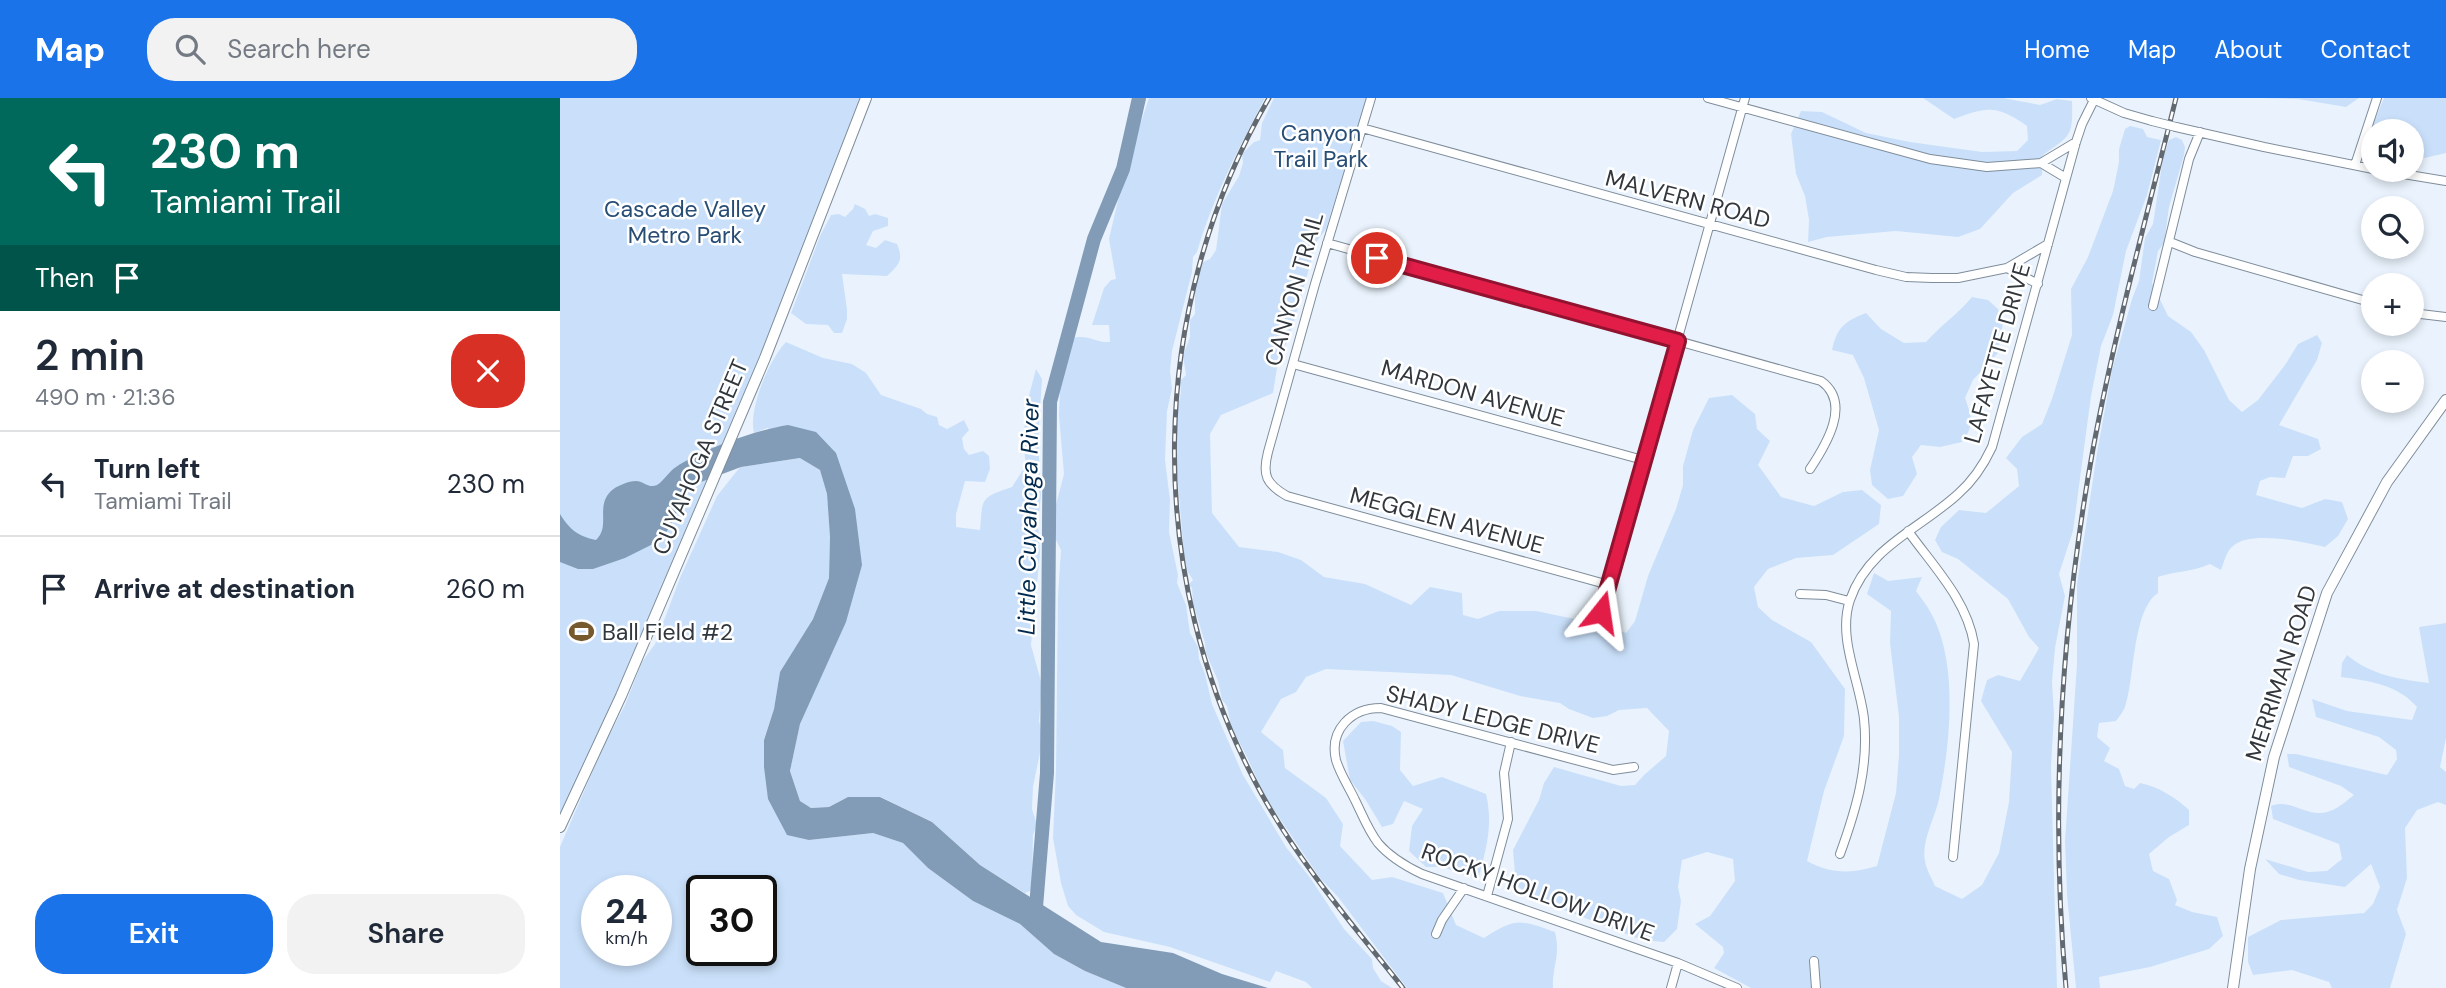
<!DOCTYPE html>
<meta charset="utf-8">
<style>
:root{--surface:#fff;--page:#f2f2f3;--text:#1f2937;--muted:#747a83;--line:#e0e1e3;--accent:#1a73e8}
body{margin:0;font-family:"DM Sans",sans-serif;background:var(--page);color:var(--text);height:100vh;display:flex;flex-direction:column;font-size:26px;white-space:nowrap}
*{box-sizing:border-box;margin:0}
p{font-size:23px;color:var(--muted)}
.icon{flex:none;width:38px;height:38px;fill:none;stroke:currentColor;stroke-width:2;stroke-linecap:round;stroke-linejoin:round}
.map{position:relative;flex:1;overflow:hidden}
.details{display:flex;flex-direction:column;background:var(--surface);width:560px}
.details>*{flex:none}
.guide{background:#00695c;color:#fff;overflow:hidden}
.fabs{position:absolute;left:1801px;top:21px;display:grid;gap:14px}
.fabs a{display:grid;place-items:center;width:63px;height:63px;border-radius:50%;background:var(--surface);box-shadow:0 4px 10px #0003;font-size:35px}
.speed{position:absolute;left:21px;top:777px;display:flex;gap:14px;font-size:35px;font-weight:700;text-align:center}
.speed>*{display:grid;place-content:center;width:91px;height:91px;border-radius:50%;background:var(--surface);box-shadow:0 4px 10px #0003;line-height:1}
.speed small{font-size:18px;font-weight:400}
.speed .limit{border:4px solid #111;border-radius:10px;background:#fff;color:#111}
.pin{position:absolute;display:grid;place-items:center;width:60px;height:60px;color:#fff;margin:-30px;border:4px solid #fff;border-radius:50%;box-shadow:0 2px 7px #0007}
.me{position:absolute;width:77px;margin:-38px;rotate:15deg;stroke-linejoin:round;filter:drop-shadow(0 0 5px #0008)}
.turn{display:flex;align-items:center;gap:24px;height:147px;padding:0 35px;font-size:32px}
.turn .icon{width:91px;height:91px;stroke-width:2.5}
.turn b{display:block;font-size:49px;line-height:60px}
.then{display:flex;align-items:center;height:66px;padding:0 35px;background:#0003;gap:14px;font-size:26px}
.round{display:grid;place-items:center;flex:none;width:74px;height:74px;border-radius:28px;background:var(--page)}
.summary{display:flex;align-items:center;justify-content:space-between;height:119px;padding:0 35px}
h1{font-size:42px;font-weight:600;line-height:52px}
.action{display:flex;gap:14px;margin-top:auto;padding:14px 35px}
.action a{flex:1;height:80px;border-radius:28px;background:var(--accent);color:#fff;font-size:28px;font-weight:600;line-height:80px;text-align:center}
.action a+a{background:var(--page);color:var(--text)}
ul{padding:0;list-style:none}
li{display:flex;align-items:center;gap:21px;height:105px;padding:0 35px;border-top:2px solid var(--line)}
li div{flex:1}
li b{display:block;font-size:26px}
li em{font-style:normal}
header{display:flex;align-items:center;gap:42px;box-sizing:border-box;height:98px;padding:0 35px;background:var(--accent);color:#fff}
header strong{font-size:33px}
nav{display:flex;gap:38px;margin-inline-start:auto;font-size:24px}
.search{width:490px;height:63px;background:var(--page);display:flex;align-items:center;gap:18px;box-sizing:border-box;padding:0 24px;border-radius:28px;color:var(--muted);font-size:26px}
main{display:flex;flex:1;min-height:0}
.map>svg:first-child{display:block}
.green{fill:#cae0fa;fill-rule:evenodd}
.water{fill:#829cb7}
.lines{fill:none;stroke-linecap:round;stroke-linejoin:round}
.river{stroke:#829cb7;stroke-width:14}
.street-casing{stroke:#7f8d9b;stroke-width:10}
.secondary-casing{stroke:#7f8d9b;stroke-width:12}
.street{stroke:#fff;stroke-width:8}
.secondary{stroke:#fff;stroke-width:10}
.rail-casing{stroke:#626970;stroke-width:5}
.rail{stroke:#fff;stroke-width:2.5;stroke-dasharray:8;stroke-linecap:butt}
.street-bridge-casing{stroke:#7f8d9b;stroke-width:10;stroke-linecap:butt}
.street-bridge{stroke:#fff;stroke-width:8}
.route-casing{stroke:#92132f;stroke-width:18}
.route{stroke:#e11d48;stroke-width:12}
.labels{text-anchor:middle;dominant-baseline:central;stroke-width:5;stroke-linejoin:round;paint-order:stroke}
.park-label{font-size:23px;fill:#274d75;stroke:#fff}
.street-label{font-size:23px;fill:#31373d;stroke:#fff}
.poi-label{font-size:23px;fill:#31373d;stroke:#fff;text-anchor:start}
.water-label{font-size:24px;font-style:italic;fill:#022a4f;stroke:#fff}
</style>
<header>
<strong>Map</strong>
<div class="search"><svg class="icon" aria-label="search" viewBox="0 0 24 24"><circle cx="10" cy="10" r="6"/><path d="M15 15l6 6"/></svg>Search here</div>
<nav><a>Home</a><a>Map</a><a>About</a><a>Contact</a></nav>
</header>
<main>
<section class="details">
<div class="guide">
<div class="turn"><svg class="icon" aria-label="left" viewBox="0 0 24 24"><path d="M17 20v-9H6M10 6l-5 5 5 5"/></svg><div><b>230 m</b>Tamiami Trail</div></div>
<div class="then">Then<svg class="icon" aria-label="arrive" viewBox="0 0 24 24"><path d="M6 21V4h12l-3 4 3 4H6"/></svg></div>
</div>
<div class="summary"><div><h1>2 min</h1><p>490 m · 21:36</p></div><a class="round" style="background:#d93025;color:#fff"><svg class="icon" aria-label="close" viewBox="0 0 24 24"><path d="M6 6l12 12M18 6L6 18"/></svg></a></div>
<ul>
<li><svg class="icon" aria-label="left" viewBox="0 0 24 24"><path d="M17 20v-9H6M10 6l-5 5 5 5"/></svg><div><b>Turn left</b><p>Tamiami Trail</p></div><em>230 m</em></li>
<li><svg class="icon" aria-label="arrive" viewBox="0 0 24 24"><path d="M6 21V4h12l-3 4 3 4H6"/></svg><div><b>Arrive at destination</b></div><em>260 m</em></li>
</ul>
<div class="action"><a>Exit</a><a>Share</a></div>
</section>
<div class="map">
<svg width="1886" height="890" viewBox="0 0 1886 890">
<rect width="100%" height="100%" fill="#eaf3fd"/>
<path class="green" d="M 0,0 L 306,0 L 256,132 L 0,729 Z
M 589,0 L 705,0 C 678,52 654,97 637,154 L 633,159 L 632,174 L 612,253 L 610,273 L 612,291 L 607,313 L 605,362 L 610,402 L 609,434 L 618,477 L 617,485 L 626,507 L 630,535 L 638,549 L 639,561 L 645,576 L 652,606 L 683,677 L 726,749 L 751,781 L 784,831 L 812,861 L 813,870 L 821,883 L 832,890 L 752,890 L 746,884 L 716,873 L 710,884 L 610,849 L 544,834 L 516,817 L 508,808 L 501,785 L 493,740 L 496,671 L 498,498 L 501,452 L 495,440 L 492,422 L 504,376 L 499,318 L 500,290 L 504,261 L 512,240 C 529,236 535,245 550,244 L 549,227 L 532,227 L 544,190 L 551,182 L 556,181 L 549,141 L 565,72 Z
M 714,0 L 807,0 L 766,131 L 757,143 L 732,230 L 717,270 L 713,295 L 661,317 L 650,336 L 652,415 L 679,449 L 718,454 L 741,462 L 764,479 L 805,486 L 851,507 L 870,489 L 902,495 L 903,517 L 918,521 L 939,513 L 976,513 L 1039,526 L 1066,535 L 1075,523 L 1088,478 L 1116,411 L 1123,387 L 1123,368 L 1133,332 L 1149,300 L 1172,297 L 1195,316 L 1197,331 L 1210,343 L 1198,367 L 1221,399 L 1254,408 L 1283,394 L 1302,392 L 1321,407 L 1319,426 L 1273,457 L 1236,460 L 1208,471 L 1194,489 L 1198,509 L 1212,522 L 1251,544 L 1285,591 L 1284,638 L 1264,693 L 1247,763 C 1271,776 1291,776 1317,768 L 1336,695 L 1339,657 L 1339,619 L 1330,545 L 1331,513 L 1307,496 L 1314,475 L 1328,483 L 1362,479 L 1356,493 C 1361,500 1367,507 1371,515 C 1399,565 1390,647 1379,701 C 1375,720 1361,743 1365,763 C 1366,771 1372,781 1375,788 L 1402,801 L 1422,787 L 1439,755 L 1449,704 L 1452,654 L 1421,603 L 1427,582 L 1438,577 L 1460,583 L 1479,550 L 1469,539 L 1448,501 L 1398,461 L 1382,454 L 1375,442 L 1381,429 L 1399,412 L 1426,415 L 1459,388 L 1457,371 L 1446,360 L 1462,339 L 1482,326 L 1492,301 L 1512,237 L 1511,191 L 1528,159 L 1553,93 L 1559,64 L 1559,51 L 1565,31 L 1570,28 L 1583,31 L 1587,39 L 1601,42 L 1587,97 L 1566,153 L 1553,217 L 1541,248 L 1531,298 L 1513,433 L 1499,476 L 1505,498 L 1495,550 L 1492,584 L 1494,617 L 1491,669 L 1497,890 L 1191,890 L 1154,870 L 1164,855 L 1163,849 L 1135,826 L 1150,818 L 1175,783 L 1173,761 L 1147,754 L 1122,762 L 1118,789 L 1121,803 L 1117,831 L 1104,844 L 1082,842 L 973,800 L 956,787 L 953,752 L 979,702 L 984,685 L 994,669 L 1061,688 L 1075,687 L 1084,677 L 1106,658 L 1109,633 L 1087,610 L 1059,612 L 1047,618 L 1033,620 L 1009,611 L 1000,605 L 960,598 L 891,577 L 766,571 L 746,579 L 736,594 L 721,601 L 701,634 L 723,652 L 725,670 L 766,700 L 783,726 L 780,748 L 812,782 L 832,779 L 883,795 L 896,827 L 924,840 C 957,819 960,822 995,834 C 1001,859 992,867 993,890 L 847,890 L 778,799 L 760,780 L 705,699 L 687,659 L 671,629 L 667,608 L 662,602 L 658,583 L 646,555 L 645,545 L 633,505 L 632,490 L 628,487 L 633,482 L 625,469 L 615,350 L 615,320 L 621,295 L 620,283 L 626,277 L 623,258 L 630,239 L 630,222 L 635,216 L 635,190 L 641,165 L 650,161 L 656,152 L 662,106 L 679,78 L 683,65 L 682,56 L 694,44 L 700,42 L 702,25 Z
M 1363,0 L 1443,0 L 1480,7 L 1497,1 L 1512,3 C 1513,39 1511,37 1483,57 L 1482,77 L 1453,95 L 1420,131 L 1398,139 L 1336,133 L 1267,139 L 1248,144 L 1249,122 L 1245,98 L 1236,76 L 1231,36 L 1241,13 L 1262,14 L 1306,35 L 1350,44 L 1422,54 L 1457,53 L 1468,42 L 1467,28 C 1438,7 1427,8 1394,21 Z
M 1703,0 L 1799,0 L 1786,9 L 1738,1 Z
M 1824,0 L 1886,0 L 1886,55 L 1852,63 L 1852,33 L 1813,33 L 1813,64 L 1805,61 L 1804,47 Z
M 1616,39 L 1622,42 L 1625,49 L 1624,57 L 1609,109 L 1604,145 L 1598,153 L 1592,185 L 1608,218 L 1631,234 L 1644,252 L 1669,302 L 1682,314 L 1698,302 L 1725,267 L 1738,246 L 1757,237 L 1762,245 L 1757,262 L 1719,327 L 1758,341 L 1761,351 L 1748,358 L 1733,358 L 1725,380 L 1710,379 L 1700,383 L 1696,397 L 1742,410 L 1765,401 L 1782,404 L 1788,421 L 1778,438 L 1765,449 C 1743,444 1691,432 1673,448 C 1666,453 1664,465 1661,472 L 1650,466 C 1633,474 1616,473 1598,479 L 1598,495 C 1572,512 1575,581 1565,609 C 1563,614 1559,619 1556,623 L 1539,625 L 1537,639 L 1550,650 L 1544,663 L 1559,671 L 1565,688 L 1574,691 L 1580,685 C 1599,689 1615,699 1629,712 L 1629,727 L 1609,739 L 1589,756 L 1593,773 L 1609,781 L 1617,802 L 1615,807 L 1632,814 L 1657,819 L 1663,838 L 1649,851 L 1590,869 L 1539,879 L 1540,890 L 1516,890 L 1507,797 L 1505,743 L 1517,566 L 1517,486 L 1537,355 L 1552,272 L 1572,201 L 1579,183 L 1585,140 L 1593,126 L 1603,60 L 1609,42 Z
M 295,106 L 305,111 L 309,118 L 315,116 L 328,120 L 328,128 L 313,133 L 306,147 L 316,150 L 325,142 L 337,146 C 344,162 339,167 327,178 L 282,176 L 287,211 L 287,221 L 282,235 L 274,235 L 268,227 L 246,226 L 231,215 L 260,138 L 271,117 L 279,116 L 285,119 L 293,111 Z
M 1412,199 L 1428,202 L 1438,211 L 1443,225 L 1438,255 L 1413,282 L 1405,300 C 1412,320 1415,326 1402,344 L 1380,349 L 1361,347 L 1352,359 L 1357,376 L 1343,398 L 1328,401 L 1312,387 L 1310,372 L 1319,332 L 1304,280 L 1293,257 L 1272,252 C 1277,229 1285,223 1306,215 L 1321,231 L 1344,245 L 1366,244 C 1381,227 1398,216 1412,199 Z
M 226,244 L 263,260 L 292,266 L 306,275 L 321,297 L 361,311 L 367,316 L 377,319 L 379,327 L 387,331 L 404,322 L 409,332 L 402,340 L 404,351 L 409,357 L 423,353 L 429,358 L 430,371 L 425,384 L 405,383 L 396,416 L 396,429 L 420,432 C 423,400 419,400 452,389 L 466,367 L 463,344 L 467,305 L 476,271 L 482,281 L 478,342 L 481,397 L 478,426 L 480,455 L 471,547 L 482,587 L 479,623 L 483,640 L 473,689 L 472,711 L 477,727 L 473,737 L 472,792 L 465,795 L 420,767 L 372,724 L 321,699 L 288,699 L 269,709 L 251,710 L 240,703 L 230,673 L 240,626 L 285,524 L 276,355 L 207,330 L 194,335 C 188,311 209,262 226,244 Z
M 241,360 L 260,372 L 267,396 L 270,439 L 269,480 L 253,521 L 220,574 L 214,611 L 204,641 L 249,742 L 313,735 L 343,745 L 368,770 L 413,803 L 460,826 L 494,856 L 525,873 L 566,890 L 0,890 L 0,749 L 44,647 L 65,607 L 82,564 L 95,546 L 120,480 L 157,398 L 180,369 ZM 37,793 L 96,793 L 96,852 L 37,852 ZM 142,793 L 201,793 L 201,852 L 142,852 Z
M 1886,525 L 1886,640 L 1880,669 L 1886,674 L 1886,707 L 1878,704 L 1857,712 L 1845,730 L 1847,780 L 1837,812 L 1846,836 L 1830,890 L 1772,890 L 1769,884 L 1732,872 L 1693,877 L 1688,864 L 1688,839 L 1721,822 L 1804,815 L 1813,806 L 1820,789 L 1811,766 L 1785,789 L 1739,782 L 1719,776 L 1705,761 L 1748,774 L 1767,773 L 1782,761 L 1779,746 L 1713,721 L 1711,708 C 1729,701 1742,715 1760,715 C 1773,715 1784,705 1794,697 L 1781,688 L 1729,669 L 1727,656 L 1736,656 L 1827,677 L 1837,661 L 1836,652 L 1819,639 L 1756,619 L 1752,601 L 1787,613 L 1852,622 L 1857,609 C 1837,586 1809,583 1781,579 L 1782,565 L 1787,557 C 1811,577 1838,581 1869,585 L 1859,529 Z
M 813,623 L 832,628 L 841,634 L 840,672 L 853,688 L 882,679 L 926,696 C 933,725 927,749 919,778 L 904,777 L 883,769 L 866,769 L 849,753 L 852,728 L 863,711 L 844,703 L 833,726 L 822,729 L 805,701 L 790,682 L 783,643 L 801,624 Z"/>
<path class="water" d="M 228,327 L 256,334 L 276,355 L 295,411 L 302,467 L 286,524 L 240,626 L 230,673 L 240,703 L 251,710 L 269,709 L 288,699 L 320,699 L 372,724 L 420,767 L 541,844 L 613,855 L 662,876 L 708,890 L 566,890 L 525,873 L 494,856 L 460,826 L 413,803 L 368,770 L 343,745 L 313,735 L 249,742 L 227,737 L 208,701 L 204,669 L 204,642 L 214,611 L 220,574 L 253,521 L 269,480 L 270,439 L 267,396 L 260,372 L 240,360 L 181,369 L 133,387 L 124,398 L 111,427 L 101,442 L 65,460 L 33,471 L 18,471 L 0,464 L 0,416 C 10,432 18,438 36,442 C 51,428 35,409 51,393 C 56,388 69,383 76,383 C 83,383 89,391 97,387 C 104,383 109,373 116,369 C 143,351 196,332 228,327 Z"/>
<g class="lines">
<path class="river" d="M 476,809 L 487,675 L 490,304 L 534,141 L 563,71 L 579,0"/>
<defs>
<path id="street" d="M 811,0 L 755,186 L 708,354 C 702,377 706,386 727,398 L 1049,487
M 1148,0 L 1370,61 L 1427,69 L 1481,65 L 1506,80
M 1531,0 L 1564,15 L 1592,23
M 1616,29 L 1704,49 L 1813,71
M 802,30 L 1316,172 L 1346,179 L 1372,180 L 1398,180 L 1447,170 L 1478,186
M 1481,65 L 1516,44
M 1795,67 L 1817,0
M 1819,72 L 1886,83
M 1610,144 L 1635,154 L 1813,205
M 767,145 L 1261,283 C 1292,305 1266,347 1250,371
M 1447,170 L 1488,146
M 1593,208 L 1629,61 L 1640,34
M 1852,215 L 1886,219
M 733,266 L 1083,362
M 1348,433 C 1373,468 1407,502 1414,546 L 1393,759
M 1240,496 L 1266,497 L 1289,503
M 1041,515 L 1185,0
M 1074,669 L 1053,672 L 821,610 C 791,610 769,632 776,662 C 780,676 789,689 795,702 C 802,716 808,732 818,745 C 830,759 845,768 862,776 L 1118,865 L 1177,890
M 1280,756 C 1296,712 1309,669 1304,621 C 1300,583 1277,540 1290,502 C 1308,449 1360,431 1398,396 C 1413,383 1424,366 1432,349 L 1516,44 L 1522,26 L 1534,2
M 927,798 L 948,721 L 944,675 L 951,644
M 876,836 L 882,822 L 904,790
M 1254,863 L 1256,890
M 1111,890 L 1118,865"/>
<path id="secondary" d="M 0,729 L 61,598 L 205,260 L 306,0
M 1673,890 L 1690,771 L 1714,659 L 1767,495 L 1827,384 L 1886,302"/>
</defs>
<use href="#street" class="street-casing"/>
<use href="#secondary" class="secondary-casing"/>
<use href="#street" class="street"/>
<use href="#secondary" class="secondary"/>
<defs>
<path id="rail" d="M 709,0 C 586,212 583,478 700,693 C 739,765 793,827 843,890
M 1506,890 C 1490,711 1501,528 1533,351 C 1555,233 1587,117 1616,0"/>
</defs>
<use href="#rail" class="rail-casing"/>
<use href="#rail" class="rail"/>
<defs>
<path id="street-bridge" d="M 1592,23 L 1616,29"/>
</defs>
<use href="#street-bridge" class="street-bridge-casing"/>
<use href="#street-bridge" class="street-bridge"/>
</g>
<g class="lines">
<defs>
<path id="route" d="M 817,160 L 1118,243 L 1041,514"/>
</defs>
<use href="#route" class="route-casing"/>
<use href="#route" class="route"/>
</g>
<defs>
<symbol id="stadium-bare" viewBox="-9 -9 18 18"><path d="M0-5a6.5 5 0 1 0 0 10a6.5 5 0 1 0 0-10ZM-3.5-1.8h7v3.6h-7Z" fill="#765a2d" stroke="#fff" stroke-width="2.5" paint-order="stroke"/></symbol>
</defs>
<g fill-rule="evenodd">
<use href="#stadium-bare" x="4" y="516" width="35" height="35"/>
</g>
<g class="labels">
<g class="park-label">
<text x="761" y="35">Canyon<tspan x="761" dy="26">Trail Park</tspan></text>
<text x="125" y="111">Cascade Valley<tspan x="125" dy="26">Metro Park</tspan></text>
</g>
<g class="street-label">
<text transform="translate(1128 101) rotate(15)">MALVERN ROAD</text>
<text transform="translate(734 191) rotate(-74)">CANYON TRAIL</text>
<text transform="translate(1437 255) rotate(-74)">LAFAYETTE DRIVE</text>
<text transform="translate(913 295) rotate(16)">MARDON AVENUE</text>
<text transform="translate(140 359) rotate(-67)">CUYAHOGA STREET</text>
<text transform="translate(887 422) rotate(15)">MEGGLEN AVENUE</text>
<text transform="translate(1721 575) rotate(-72)">MERRIMAN ROAD</text>
<text transform="translate(933 621) rotate(14)">SHADY LEDGE DRIVE</text>
<text transform="translate(978 794) rotate(20)">ROCKY HOLLOW DRIVE</text>
</g>
<g class="poi-label">
<text x="42" y="534">Ball Field #2</text>
</g>
<g class="water-label">
<text transform="translate(468 419) rotate(-89)">Little Cuyahoga River</text>
</g>
</g>
</svg>
<div class="fabs">
<a><svg class="icon" aria-label="sound" viewBox="0 0 24 24"><path d="M4 9h4l5-4v14l-5-4H4zM17 9q2 3 0 6"/></svg></a>
<a><svg class="icon" aria-label="search" viewBox="0 0 24 24"><circle cx="10" cy="10" r="6"/><path d="M15 15l6 6"/></svg></a>
<a>+</a>
<a>−</a>
</div>
<div class="speed"><div>24<small>km/h</small></div><div class="limit">30</div></div>
<div class="pin" style="left:817px;top:160px;background:#d93025"><svg class="icon" aria-label="arrive" viewBox="0 0 24 24"><path d="M6 21V4h12l-3 4 3 4H6"/></svg></div>
<svg class="me" style="left:1041px;top:514px" viewBox="-20 -20 40 40"><path d="M0-17L14 15 0 8-14 15z" fill="#e11d48" stroke="#fff" stroke-width="4"/></svg>
</div>
</main>
